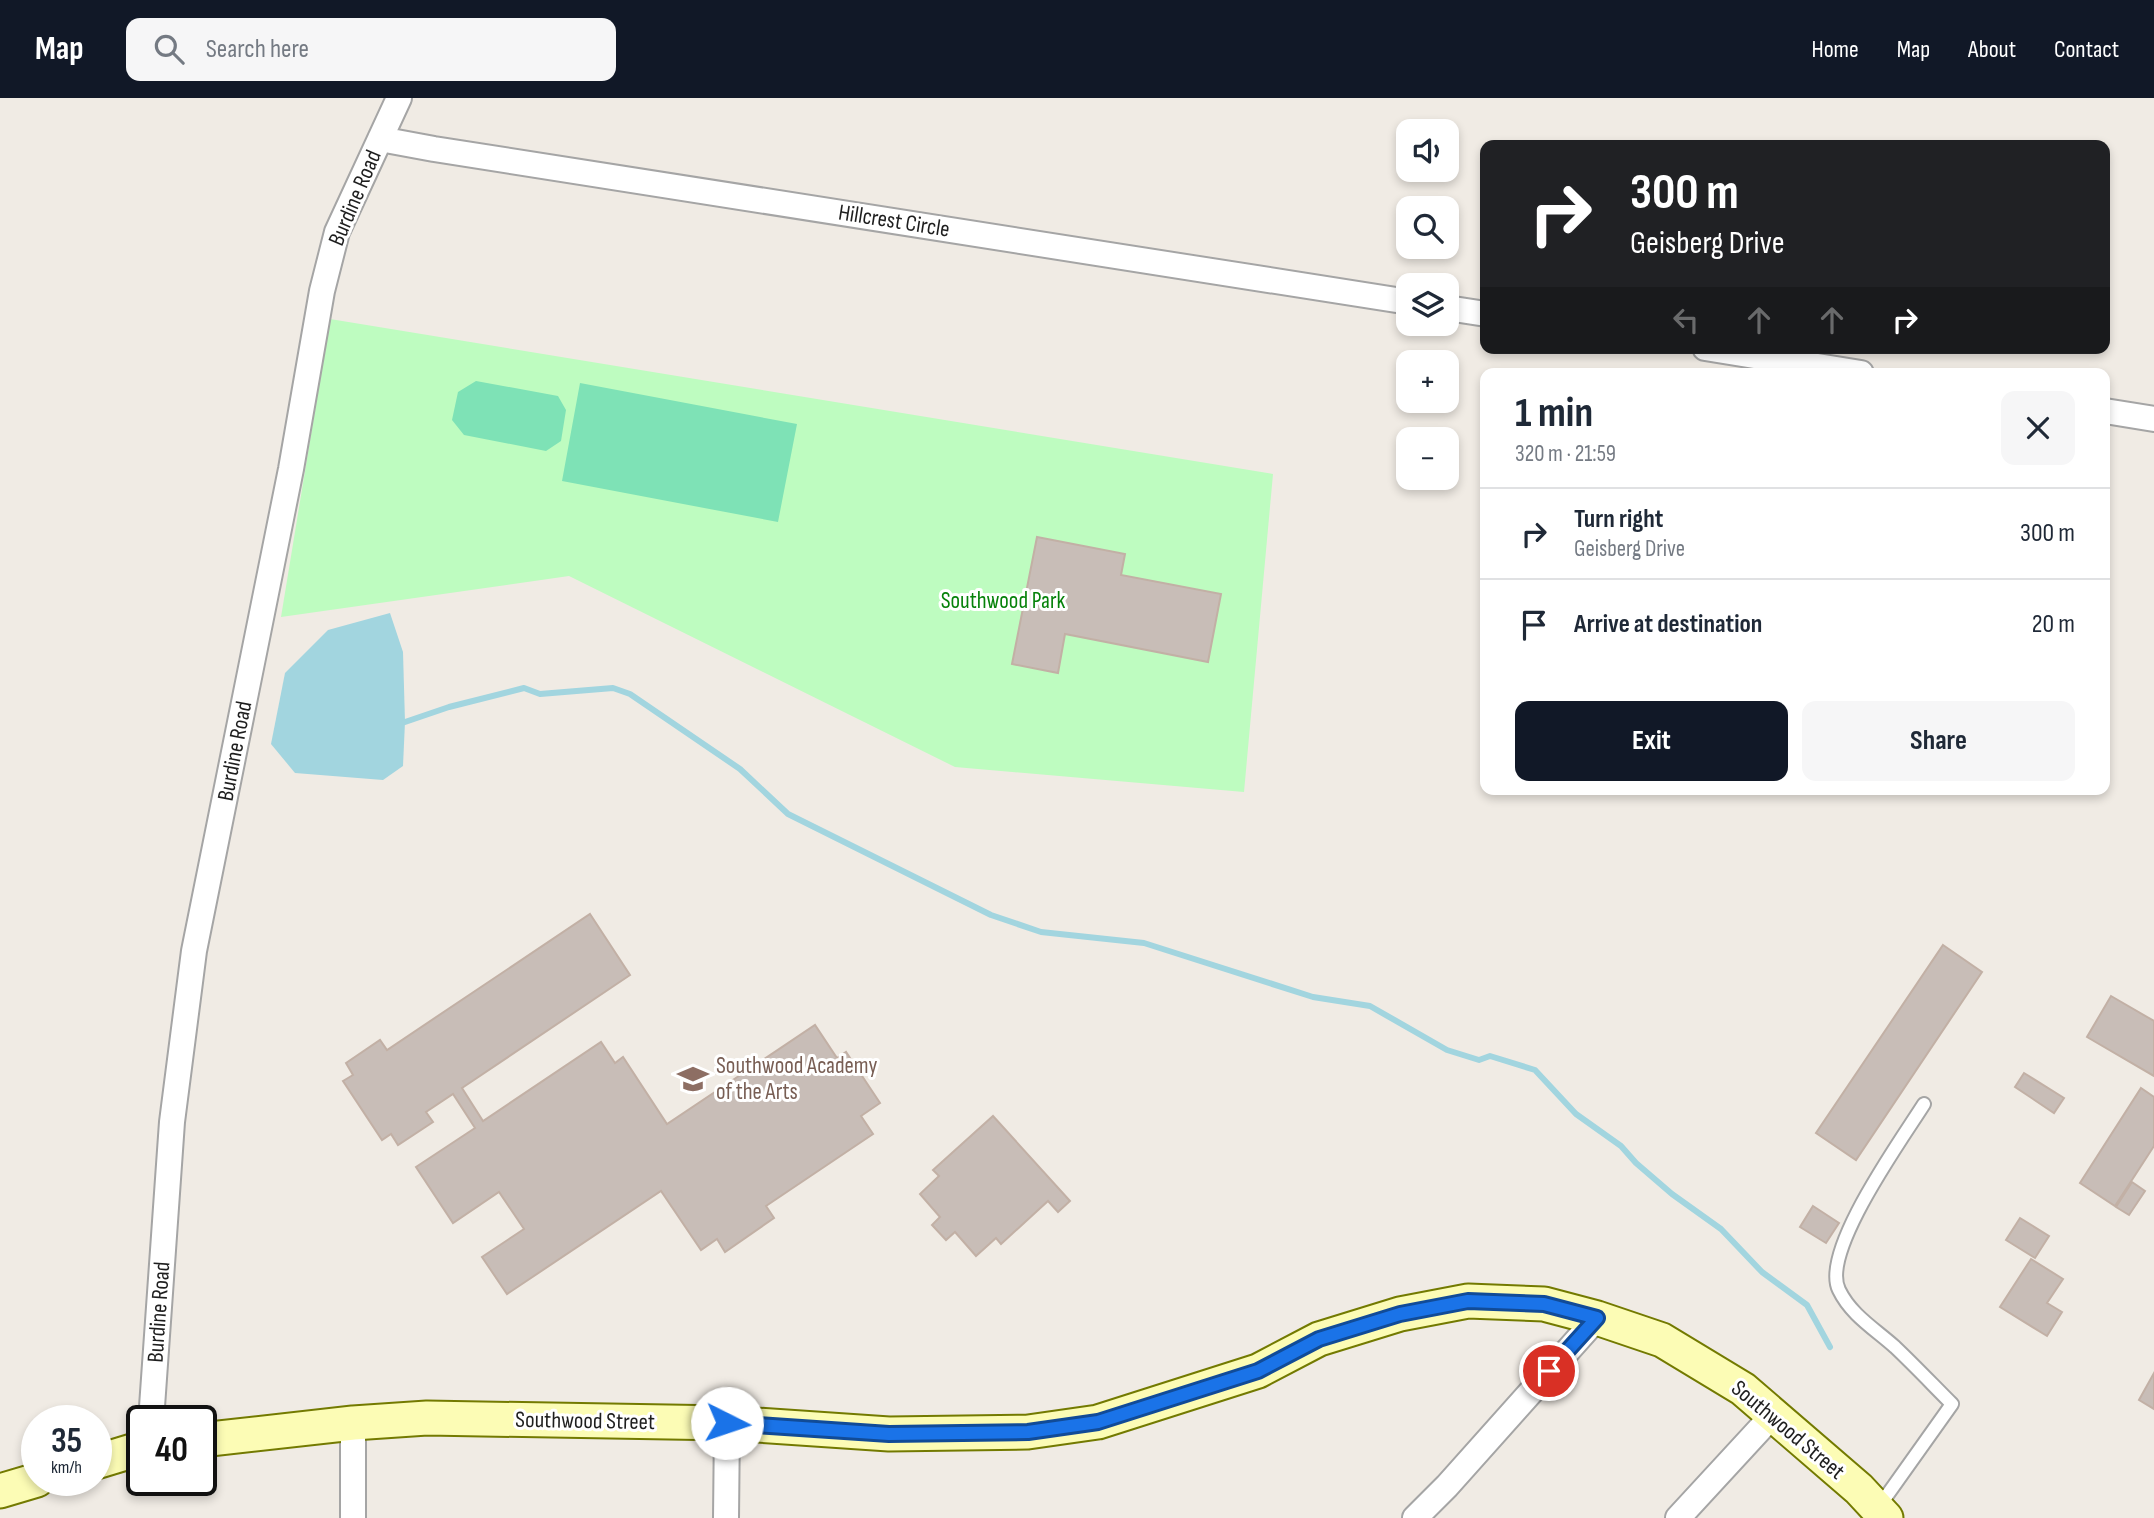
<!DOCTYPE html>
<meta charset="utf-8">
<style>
:root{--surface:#fff;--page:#f6f6f7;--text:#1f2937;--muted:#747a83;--line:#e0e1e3;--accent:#111827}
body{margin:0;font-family:"Sofia Sans Condensed",sans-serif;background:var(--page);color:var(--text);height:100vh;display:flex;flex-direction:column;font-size:26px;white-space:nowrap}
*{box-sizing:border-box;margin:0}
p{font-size:23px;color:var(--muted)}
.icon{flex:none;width:38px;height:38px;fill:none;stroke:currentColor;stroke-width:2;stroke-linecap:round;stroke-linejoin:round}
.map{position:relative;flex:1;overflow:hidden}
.panel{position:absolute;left:1480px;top:270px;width:630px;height:427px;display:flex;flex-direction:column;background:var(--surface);border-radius:14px;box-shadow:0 4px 10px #0003}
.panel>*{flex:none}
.banner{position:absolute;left:1480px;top:42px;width:630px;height:214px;border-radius:14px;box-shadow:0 4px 10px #0003;background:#202124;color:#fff;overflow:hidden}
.buttons{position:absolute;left:1396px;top:21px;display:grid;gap:14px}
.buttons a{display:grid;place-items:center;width:63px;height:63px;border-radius:14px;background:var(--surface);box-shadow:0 4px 10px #0003;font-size:35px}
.speed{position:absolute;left:21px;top:1307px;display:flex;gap:14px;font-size:35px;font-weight:700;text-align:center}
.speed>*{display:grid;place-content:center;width:91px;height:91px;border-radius:50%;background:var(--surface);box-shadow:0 4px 10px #0003;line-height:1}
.speed small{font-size:18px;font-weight:400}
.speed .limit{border:4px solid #111;border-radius:10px;background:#fff;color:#111}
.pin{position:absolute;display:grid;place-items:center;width:60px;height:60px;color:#fff;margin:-30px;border:4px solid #fff;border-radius:50%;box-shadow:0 2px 7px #0007}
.me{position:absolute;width:77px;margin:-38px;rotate:94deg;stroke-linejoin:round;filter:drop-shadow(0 0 5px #0008)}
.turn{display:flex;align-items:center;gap:24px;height:147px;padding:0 35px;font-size:32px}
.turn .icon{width:91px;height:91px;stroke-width:2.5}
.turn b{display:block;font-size:49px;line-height:60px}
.lanes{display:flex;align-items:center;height:66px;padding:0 35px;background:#0003;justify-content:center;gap:35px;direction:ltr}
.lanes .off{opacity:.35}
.round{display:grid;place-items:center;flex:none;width:74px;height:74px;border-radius:14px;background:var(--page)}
.overview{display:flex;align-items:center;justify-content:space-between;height:119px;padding:0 35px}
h1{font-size:42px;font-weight:700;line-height:52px}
.action{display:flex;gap:14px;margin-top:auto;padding:14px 35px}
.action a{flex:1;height:80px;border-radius:14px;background:var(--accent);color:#fff;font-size:28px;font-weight:700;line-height:80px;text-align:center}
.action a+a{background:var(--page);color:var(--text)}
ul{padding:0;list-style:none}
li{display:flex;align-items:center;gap:21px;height:91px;padding:0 35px;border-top:2px solid var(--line)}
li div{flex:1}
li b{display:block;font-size:26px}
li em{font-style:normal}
header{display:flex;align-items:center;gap:42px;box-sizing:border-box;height:98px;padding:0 35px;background:var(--accent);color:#fff}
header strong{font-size:33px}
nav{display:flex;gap:38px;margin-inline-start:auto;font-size:24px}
.search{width:490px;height:63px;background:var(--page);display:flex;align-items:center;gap:18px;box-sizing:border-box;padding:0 24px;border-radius:14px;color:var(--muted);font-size:26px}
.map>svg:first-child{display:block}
.park{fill:#befcc0}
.pitch{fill:#7ee2b6}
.water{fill:#a2d5df}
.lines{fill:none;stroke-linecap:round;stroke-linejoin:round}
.stream{stroke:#a2d5df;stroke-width:6}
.building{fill:#c8bdb7;stroke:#c2b0a5;stroke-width:2}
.lane-casing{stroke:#a5a5a5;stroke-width:16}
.street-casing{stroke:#a5a5a5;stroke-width:28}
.secondary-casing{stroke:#737a00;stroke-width:37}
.lane{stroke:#fff;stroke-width:12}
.street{stroke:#fff;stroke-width:24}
.secondary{stroke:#fcfcb5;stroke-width:33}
.route-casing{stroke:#114b97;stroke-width:18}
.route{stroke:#1a73e8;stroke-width:12}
.labels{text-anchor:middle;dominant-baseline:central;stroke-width:6;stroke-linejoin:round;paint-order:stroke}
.street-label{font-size:23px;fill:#1e1e1e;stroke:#fff}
.park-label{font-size:23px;fill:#06820a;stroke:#fff}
.education-label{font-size:23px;fill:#785e54;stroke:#fff;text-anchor:start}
</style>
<header>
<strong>Map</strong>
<div class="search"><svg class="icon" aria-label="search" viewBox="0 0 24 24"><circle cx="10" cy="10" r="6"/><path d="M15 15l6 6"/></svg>Search here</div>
<nav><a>Home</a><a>Map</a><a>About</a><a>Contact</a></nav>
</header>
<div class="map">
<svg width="2154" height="1420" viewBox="0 0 2154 1420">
<rect width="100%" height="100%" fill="#f0ebe4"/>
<path class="park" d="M 330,221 L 1273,376 L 1244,694 L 955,669 L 569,478 L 281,519 Z"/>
<path class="pitch" d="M 476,283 L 558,298 L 566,312 L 561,343 L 546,353 L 464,337 L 452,322 L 458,294 Z
M 580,285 L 797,326 L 778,424 L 562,383 Z"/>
<path class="water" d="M 390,515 L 403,554 L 405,624 L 403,668 L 383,682 L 295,675 L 271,646 L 285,575 L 328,532 Z"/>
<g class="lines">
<path class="stream" d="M 405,624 L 449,609 L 524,590 L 540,596 L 613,590 L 630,596 L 740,671 L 788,716 L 991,817 L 1041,834 L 1144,845 L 1313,899 L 1370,908 L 1447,952 L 1479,962 L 1490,958 L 1535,972 L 1576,1016 L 1621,1048 L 1636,1065 L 1672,1096 L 1721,1131 L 1762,1174 L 1807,1207 L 1830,1249"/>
</g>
<path class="building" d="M 1037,439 L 1125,456 L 1121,477 L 1221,496 L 1208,564 L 1065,536 L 1058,575 L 1012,566 Z
M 590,816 L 630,877 L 462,990 L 483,1023 L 601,944 L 615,965 L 623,959 L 667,1026 L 815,927 L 837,960 L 846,954 L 880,1005 L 861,1018 L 873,1036 L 766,1108 L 774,1120 L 725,1154 L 717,1141 L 701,1152 L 661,1093 L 507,1196 L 482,1159 L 524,1131 L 499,1094 L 453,1125 L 416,1069 L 475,1030 L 453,996 L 426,1014 L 433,1024 L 398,1047 L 391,1036 L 382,1042 L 343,983 L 353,977 L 346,965 L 380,942 L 387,952 Z
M 1943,847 L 1982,874 L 1856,1062 L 1816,1035 Z
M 2111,898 L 2154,923 L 2154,978 L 2087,939 Z
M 2024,975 L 2064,1000 L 2054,1015 L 2015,989 Z
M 2141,990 L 2154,999 L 2154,1048 L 2115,1108 L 2080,1085 Z
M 993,1018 L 1070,1103 L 1058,1114 L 1048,1103 L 1001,1146 L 996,1140 L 976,1158 L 955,1134 L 946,1142 L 932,1127 L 940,1119 L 920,1096 L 939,1078 L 933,1072 Z
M 2132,1084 L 2145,1093 L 2129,1117 L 2116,1109 Z
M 1813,1108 L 1839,1125 L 1826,1145 L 1800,1129 Z
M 2020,1120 L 2049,1138 L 2035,1160 L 2006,1142 Z
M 2031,1161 L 2063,1181 L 2047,1205 L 2062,1214 L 2047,1238 L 2000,1209 Z
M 2154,1275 L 2154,1311 L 2139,1302 Z"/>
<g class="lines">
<defs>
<path id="lane" d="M 1878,1410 L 1952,1306 C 1933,1287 1914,1267 1895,1249 C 1875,1231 1851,1217 1839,1192 C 1820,1154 1902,1041 1924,1006"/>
<path id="street" d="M 380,41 L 434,51 L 1409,204
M 1447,210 L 1486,216
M 1705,250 L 1861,275
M 2105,313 L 2154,321
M 151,1323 L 172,1024 L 194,853 L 291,371 L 322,193 L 337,134 L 399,0
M 353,1420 L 353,1325
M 726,1420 L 727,1325
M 1415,1420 L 1447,1388 L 1597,1220
M 1678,1420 L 1773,1317"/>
<path id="secondary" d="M 201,1342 L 353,1325 L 427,1320 L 727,1325 L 889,1336 L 1028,1334 L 1098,1324 L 1258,1273 L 1319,1241 L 1400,1216 L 1468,1203 L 1544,1206 L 1597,1220 L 1662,1242 L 1743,1291 L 1859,1391 L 1886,1420
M 96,1364 L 142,1350
M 0,1393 L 37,1382"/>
</defs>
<use href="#lane" class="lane-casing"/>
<use href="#street" class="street-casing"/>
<use href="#secondary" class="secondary-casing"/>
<use href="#lane" class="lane"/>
<use href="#street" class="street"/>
<use href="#secondary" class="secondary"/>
</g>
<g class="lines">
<defs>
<path id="route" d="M 727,1325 L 889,1336 L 1028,1334 L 1098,1324 L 1258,1273 L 1319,1241 L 1400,1216 L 1468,1203 L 1544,1206 L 1597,1220 L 1549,1273"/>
</defs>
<use href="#route" class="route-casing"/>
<use href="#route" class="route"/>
</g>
<defs>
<symbol id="school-bare" viewBox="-9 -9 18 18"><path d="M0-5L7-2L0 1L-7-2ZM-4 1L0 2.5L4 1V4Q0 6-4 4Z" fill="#8d6e63" stroke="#fff" stroke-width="2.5" paint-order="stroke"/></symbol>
</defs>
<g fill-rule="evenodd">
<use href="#school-bare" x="671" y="959" width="44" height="44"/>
</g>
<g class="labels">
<g class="street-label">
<text transform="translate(355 100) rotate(-67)">Burdine Road</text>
<text transform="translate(894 123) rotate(9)">Hillcrest Circle</text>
<text transform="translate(235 653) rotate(-79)">Burdine Road</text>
<text transform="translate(159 1214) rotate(-86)">Burdine Road</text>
<text transform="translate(585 1323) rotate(1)">Southwood Street</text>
<text transform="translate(1788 1332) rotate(40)">Southwood Street</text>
</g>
<g class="park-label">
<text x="1003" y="503">Southwood Park</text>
</g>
<g class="education-label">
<text x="716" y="968">Southwood Academy<tspan x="716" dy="26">of the Arts</tspan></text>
</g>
</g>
</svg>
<div class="buttons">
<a><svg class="icon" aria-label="sound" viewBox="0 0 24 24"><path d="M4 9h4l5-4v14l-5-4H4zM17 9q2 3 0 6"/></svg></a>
<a><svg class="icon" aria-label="search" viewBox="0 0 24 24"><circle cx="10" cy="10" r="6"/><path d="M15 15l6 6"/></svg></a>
<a><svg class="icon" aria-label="layers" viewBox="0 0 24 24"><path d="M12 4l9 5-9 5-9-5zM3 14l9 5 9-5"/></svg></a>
<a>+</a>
<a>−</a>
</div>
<div class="speed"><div>35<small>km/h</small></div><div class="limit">40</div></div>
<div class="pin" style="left:1549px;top:1273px;background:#d93025"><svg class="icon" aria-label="arrive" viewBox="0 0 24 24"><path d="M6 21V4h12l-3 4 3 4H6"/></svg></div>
<svg class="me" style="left:727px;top:1325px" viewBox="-20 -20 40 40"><circle r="19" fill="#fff"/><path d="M0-13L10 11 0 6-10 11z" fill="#1a73e8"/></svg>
<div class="banner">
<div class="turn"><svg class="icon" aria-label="right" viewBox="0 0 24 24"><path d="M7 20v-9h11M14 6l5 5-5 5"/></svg><div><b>300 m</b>Geisberg Drive</div></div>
<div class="lanes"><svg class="icon off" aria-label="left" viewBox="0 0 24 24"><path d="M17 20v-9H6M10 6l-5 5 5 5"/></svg><svg class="icon off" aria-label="ahead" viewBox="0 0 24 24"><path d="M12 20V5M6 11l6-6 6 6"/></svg><svg class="icon off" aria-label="ahead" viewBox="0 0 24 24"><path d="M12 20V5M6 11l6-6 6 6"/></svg><svg class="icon" aria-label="right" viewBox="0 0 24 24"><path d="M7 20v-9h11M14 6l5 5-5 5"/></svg></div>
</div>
<section class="panel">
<div class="overview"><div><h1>1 min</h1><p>320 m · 21:59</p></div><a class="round"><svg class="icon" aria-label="close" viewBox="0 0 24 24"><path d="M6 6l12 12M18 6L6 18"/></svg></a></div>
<ul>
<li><svg class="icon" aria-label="right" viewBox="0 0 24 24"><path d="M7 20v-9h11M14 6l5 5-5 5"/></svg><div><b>Turn right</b><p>Geisberg Drive</p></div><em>300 m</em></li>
<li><svg class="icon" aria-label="arrive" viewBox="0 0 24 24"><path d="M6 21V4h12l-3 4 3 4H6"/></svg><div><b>Arrive at destination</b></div><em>20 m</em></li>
</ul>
<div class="action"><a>Exit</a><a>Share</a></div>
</section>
</div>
